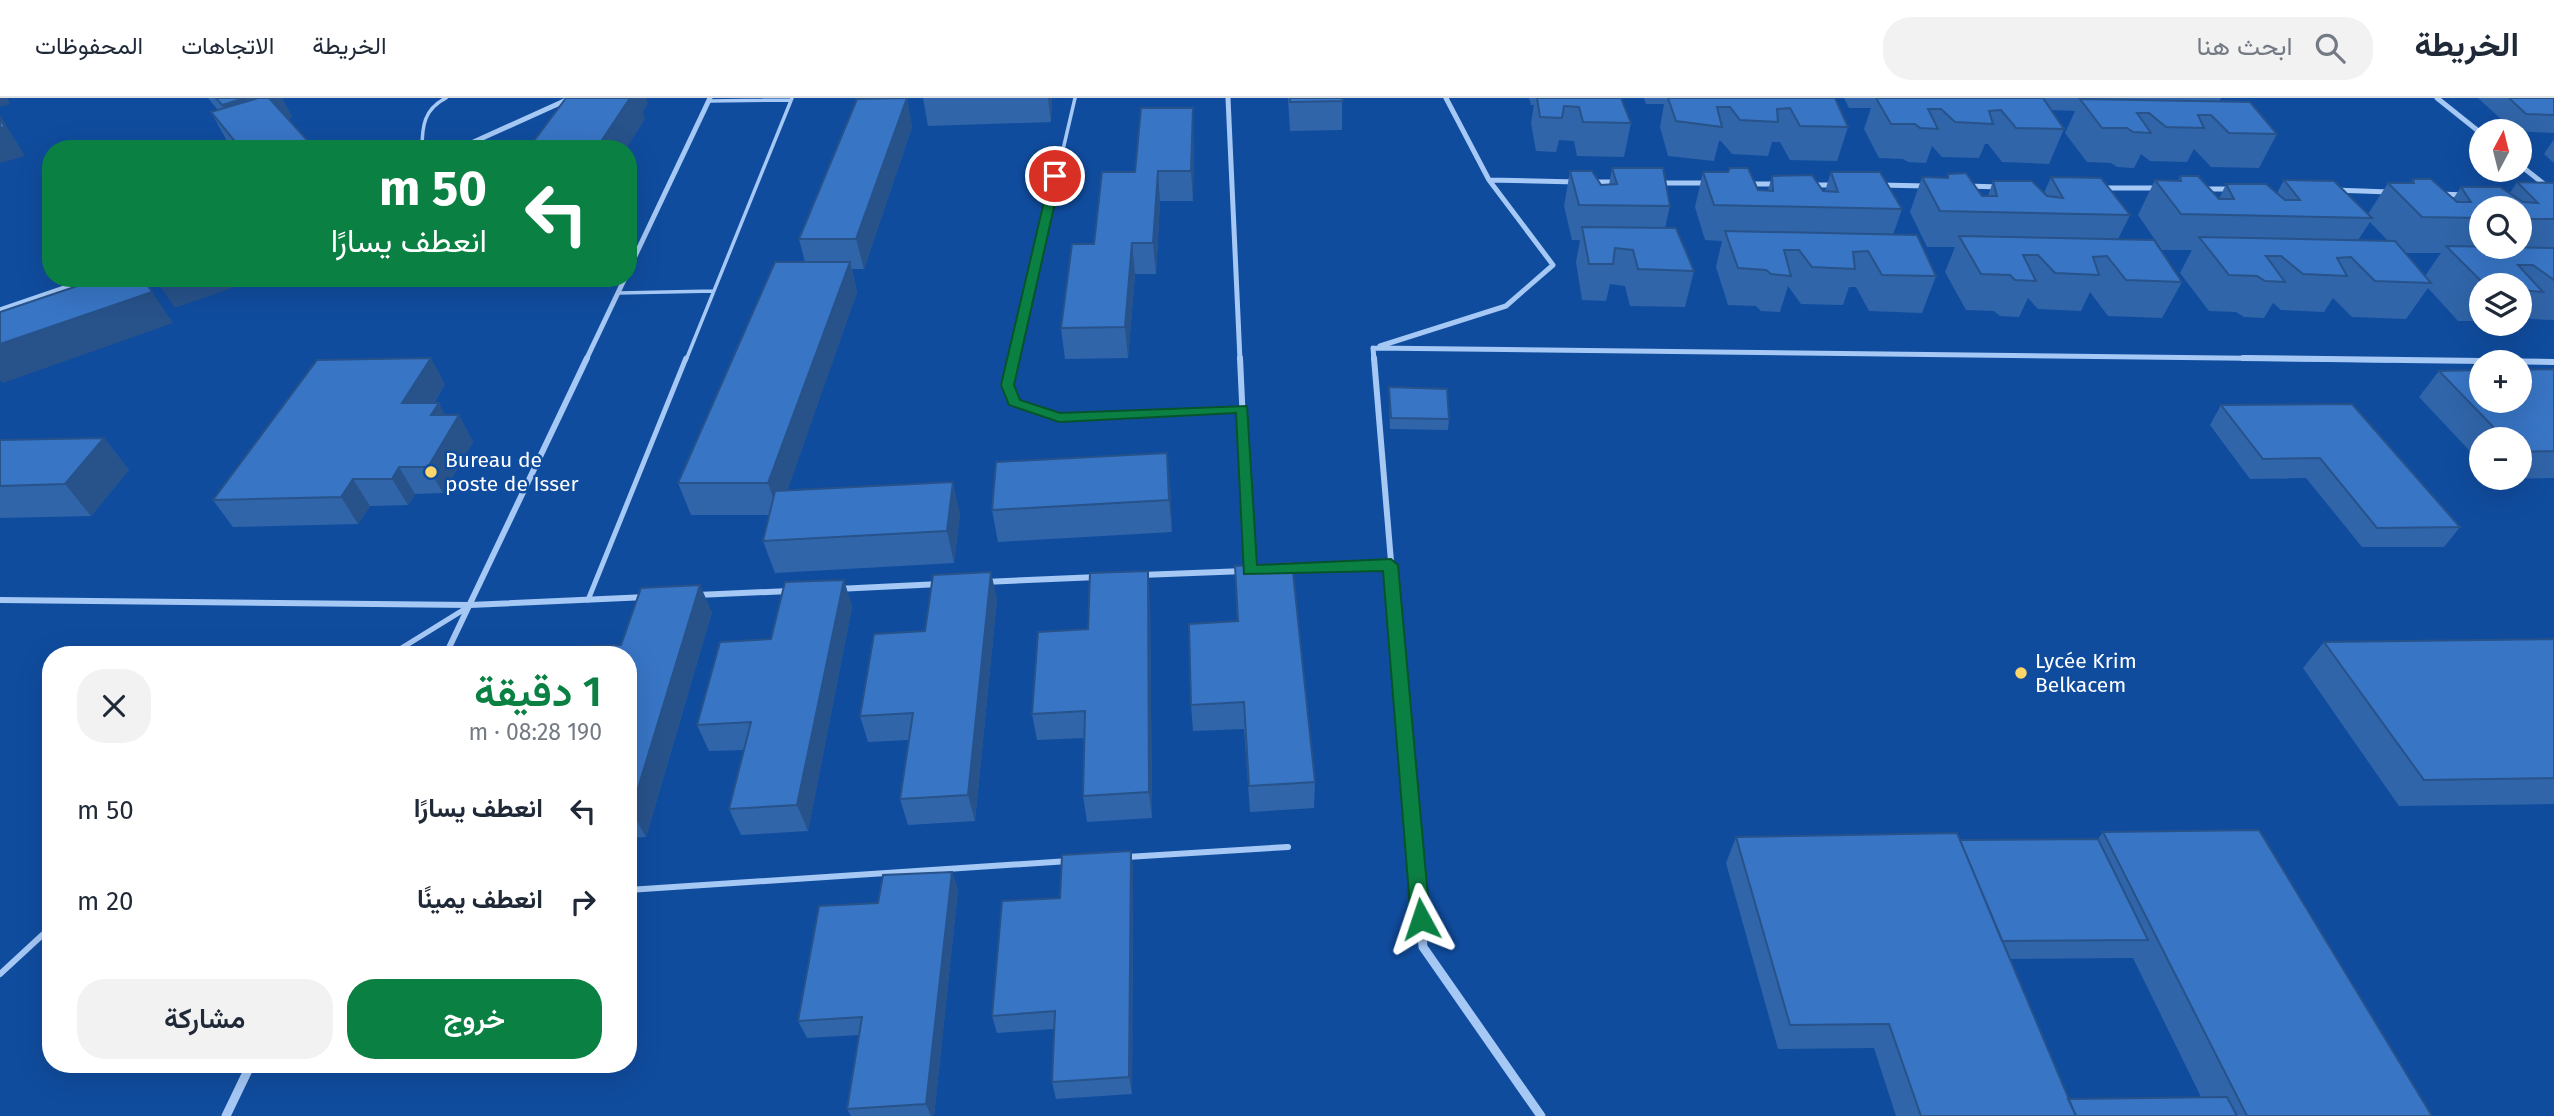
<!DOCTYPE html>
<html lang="ar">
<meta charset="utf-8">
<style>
:root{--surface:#fff;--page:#f2f2f3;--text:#1f2937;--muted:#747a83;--line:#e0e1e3;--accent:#0b8043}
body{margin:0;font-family:"Fira Sans",Vazirmatn,sans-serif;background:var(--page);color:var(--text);direction:rtl;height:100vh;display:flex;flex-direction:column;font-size:26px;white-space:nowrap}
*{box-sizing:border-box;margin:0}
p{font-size:23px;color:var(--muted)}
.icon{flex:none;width:38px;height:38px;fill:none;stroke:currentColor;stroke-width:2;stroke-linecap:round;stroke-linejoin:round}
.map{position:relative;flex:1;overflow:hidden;direction:ltr}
.panel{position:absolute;left:42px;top:548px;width:595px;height:427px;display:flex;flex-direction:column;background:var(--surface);border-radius:28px;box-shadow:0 7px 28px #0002;direction:rtl}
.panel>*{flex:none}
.top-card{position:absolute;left:42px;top:42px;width:595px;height:147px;border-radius:28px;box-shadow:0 7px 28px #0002;direction:rtl;background:#0b8043;color:#fff;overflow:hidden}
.needle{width:46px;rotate:7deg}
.buttons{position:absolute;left:2469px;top:21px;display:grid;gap:14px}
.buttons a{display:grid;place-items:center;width:63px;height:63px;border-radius:50%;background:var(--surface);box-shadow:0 7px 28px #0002;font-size:35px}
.pin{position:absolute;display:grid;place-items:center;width:60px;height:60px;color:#fff;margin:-30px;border:4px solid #fff;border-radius:50%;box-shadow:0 2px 7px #0007}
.me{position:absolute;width:77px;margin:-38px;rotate:355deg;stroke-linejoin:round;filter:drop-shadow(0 0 5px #0008)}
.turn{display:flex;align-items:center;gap:24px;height:147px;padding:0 35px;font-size:32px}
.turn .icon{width:91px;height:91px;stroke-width:2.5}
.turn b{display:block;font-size:49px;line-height:60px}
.round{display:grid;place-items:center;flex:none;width:74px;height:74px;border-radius:28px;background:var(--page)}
.headline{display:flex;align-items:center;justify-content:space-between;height:119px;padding:0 35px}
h1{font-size:42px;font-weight:600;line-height:52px;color:var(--accent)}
.action{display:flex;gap:14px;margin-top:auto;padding:14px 35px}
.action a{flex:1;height:80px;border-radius:28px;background:var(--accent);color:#fff;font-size:28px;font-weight:600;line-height:80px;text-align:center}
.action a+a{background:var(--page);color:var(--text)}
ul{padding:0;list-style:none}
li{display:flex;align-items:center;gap:21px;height:91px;padding:0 35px}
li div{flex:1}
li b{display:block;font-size:26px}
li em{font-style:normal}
header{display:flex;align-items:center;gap:42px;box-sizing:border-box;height:98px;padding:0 35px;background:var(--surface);border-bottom:2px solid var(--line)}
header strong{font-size:33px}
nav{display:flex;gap:38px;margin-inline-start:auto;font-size:24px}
.search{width:490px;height:63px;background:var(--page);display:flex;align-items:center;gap:18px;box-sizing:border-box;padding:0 24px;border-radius:28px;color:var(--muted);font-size:26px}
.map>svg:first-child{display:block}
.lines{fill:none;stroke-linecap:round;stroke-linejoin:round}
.lane-far2{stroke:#a5c8f5;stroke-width:3.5}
.lane-far1{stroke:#a5c8f5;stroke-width:5}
.lane{stroke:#a5c8f5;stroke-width:6}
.street-far2{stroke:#a5c8f5;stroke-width:5}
.street-far1{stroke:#a5c8f5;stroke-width:6}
.street{stroke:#a5c8f5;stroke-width:9}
.wall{fill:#3065a9;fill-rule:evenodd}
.shaded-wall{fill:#27528a}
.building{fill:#3875c5;stroke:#27528a;stroke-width:2}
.route{fill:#0b8043;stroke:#07532c;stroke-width:2}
.poi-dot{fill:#ffd669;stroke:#104c9e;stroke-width:2.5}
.labels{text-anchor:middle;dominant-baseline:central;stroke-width:5;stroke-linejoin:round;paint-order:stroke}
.poi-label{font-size:21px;fill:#fff;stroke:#104c9e;text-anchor:start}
</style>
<header>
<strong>الخريطة</strong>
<div class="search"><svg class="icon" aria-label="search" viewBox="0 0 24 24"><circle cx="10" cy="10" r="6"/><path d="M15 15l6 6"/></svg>ابحث هنا</div>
<nav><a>الخريطة</a><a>الاتجاهات</a><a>المحفوظات</a></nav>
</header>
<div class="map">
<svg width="2554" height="1018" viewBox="0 0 2554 1018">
<rect width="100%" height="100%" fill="#104c9e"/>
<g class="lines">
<path class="lane-far2" d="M 709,3 L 791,2
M 422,51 C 422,28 424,11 446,0
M 618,195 L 714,193
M 686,262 L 792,0
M 1014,262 L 1075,0"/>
<path class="lane-far1" d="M 1014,260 L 1008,287 L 1014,305 L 1059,319 L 1242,311
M 588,502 L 686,260
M 392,556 L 468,509"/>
<path class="lane" d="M 1127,759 L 1288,749
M 628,792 L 1069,763
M 0,876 L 51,829"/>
<path class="street-far2" d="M 1228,0 L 1240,262
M 2437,0 L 2482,36
M 458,51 L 571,0
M 2520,67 L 2554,94
M 1489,82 L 1577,84
M 1592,84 L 1619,84
M 1659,85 L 1710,85
M 1746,86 L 1776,86
M 1809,87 L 1836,87
M 1879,87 L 1927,88
M 1967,88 L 2000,89
M 2100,90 L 2158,90
M 2201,91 L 2231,91
M 2334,92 L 2389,94
M 2439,96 L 2466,97
M 628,173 L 710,0
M 0,212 L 93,180
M 1380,248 L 1506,208 L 1553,167 L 1489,82 L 1446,0
M 1373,250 L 2391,262
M 1373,250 L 1374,262
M 586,262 L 625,180"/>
<path class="street-far1" d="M 1240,260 L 1250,473
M 1374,260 L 1402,595
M 2243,260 L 2554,264
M 1284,471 L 1391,467
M 1141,477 L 1245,473
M 984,484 L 1098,479
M 837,491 L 940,486
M 697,497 L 790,493
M 0,502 L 470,507 L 647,499
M 446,556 L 587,260"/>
<path class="street" d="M 1402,593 L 1423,849 L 1541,1018
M 226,1018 L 251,966"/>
</g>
<path class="wall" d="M 208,0 L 282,0 L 292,19 L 287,21 L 307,42 L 311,51 L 234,51 L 227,43 L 211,14 L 218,12 Z
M 907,0 L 912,29 L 864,171 L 852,171 L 857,194 L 787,393 L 960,416 L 954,465 L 775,475 L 763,443 L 770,417 L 691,417 L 678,385 L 805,164 L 799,141 Z
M 923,0 L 1052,0 L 1051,24 L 928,28 Z
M 1288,0 L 1342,0 L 1342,32 L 1290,33 Z
M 1529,0 L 1621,0 L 1631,25 L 1624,59 L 1577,58 L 1574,43 L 1559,42 L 1556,54 L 1536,53 L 1531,25 L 1534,7 L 1531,7 Z
M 1644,0 L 1835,0 L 1848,29 L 1837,63 L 1790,62 L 1780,44 L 1772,44 L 1768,58 L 1732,56 L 1721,43 L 1719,43 L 1714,63 L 1668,58 L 1660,29 L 1664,6 L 1646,6 Z
M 1844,0 L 2221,0 L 2219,4 L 2277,36 L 2259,70 L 2211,69 L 2194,51 L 2187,64 L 2150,63 L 2141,56 L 2134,70 L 2117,69 L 2111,65 L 2087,64 L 2065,35 L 2075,13 L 2051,12 L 2064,31 L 2049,66 L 2002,64 L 1988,46 L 1985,46 L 1979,60 L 1942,59 L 1932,48 L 1926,65 L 1908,64 L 1903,61 L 1879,60 L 1864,31 L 1871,10 L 1849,10 Z
M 2478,0 L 2554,0 L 2554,35 L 2514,33 Z
M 1194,39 L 1193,103 L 1160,103 L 1156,176 L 1135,176 L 1128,260 L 1065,261 L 1061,230 L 1135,74 Z
M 2554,41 L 2554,65 L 2544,56 Z
M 1612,70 L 1670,108 L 1665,130 L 1694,173 L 1685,209 L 1630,208 L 1625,188 L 1610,186 L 1606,203 L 1582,202 L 1576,164 L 1580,142 L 1572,142 L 1564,108 L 1570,73 L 1601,87 L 1609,87 Z
M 1703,74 L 1758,92 L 1768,92 L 1772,78 L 1825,93 L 1831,74 L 1902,111 L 1893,137 L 1936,178 L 1922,215 L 1869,213 L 1856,189 L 1849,189 L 1843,207 L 1801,206 L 1788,188 L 1780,214 L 1761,213 L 1756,208 L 1728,207 L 1716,169 L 1722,143 L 1705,142 L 1695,109 Z
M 1948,76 L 1982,98 L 1988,98 L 1993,83 L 2044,95 L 2051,79 L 2130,117 L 2118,141 L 2182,184 L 2162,220 L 2108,218 L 2090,194 L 2081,213 L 2038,211 L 2028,200 L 2019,219 L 2000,218 L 1994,213 L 1966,212 L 1945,174 L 1955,149 L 1927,149 L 1910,114 L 1922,79 L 1947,80 Z
M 2180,78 L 2219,101 L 2226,86 L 2277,95 L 2284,82 L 2368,116 L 2388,85 L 2411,85 L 2413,81 L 2453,101 L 2461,89 L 2510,95 L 2517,84 L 2554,85 L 2554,222 L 2531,221 L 2525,217 L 2520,224 L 2520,187 L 2482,187 L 2482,223 L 2458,223 L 2428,190 L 2406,221 L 2352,219 L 2333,200 L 2324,214 L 2281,212 L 2273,205 L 2264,220 L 2244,219 L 2236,214 L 2209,213 L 2180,175 L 2192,152 L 2162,152 L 2138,117 L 2155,82 L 2178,83 ZM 2482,110 L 2520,110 L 2520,149 L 2482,149 ZM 2370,124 L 2388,143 L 2358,142 ZM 2405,155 L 2441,155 L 2425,178 Z
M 2491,226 L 2519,226 L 2516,230 L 2495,229 Z
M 2554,271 L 2554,380 L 2496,381 L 2495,380 L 2520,380 L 2520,341 L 2482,341 L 2482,366 L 2419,299 L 2439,273 Z
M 445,286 L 434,305 L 445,317 L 459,317 L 473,344 L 443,395 L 415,396 L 408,407 L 370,408 L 358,426 L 233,429 L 213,402 Z
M 1389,289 L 1449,321 L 1448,332 L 1390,331 L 1389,300 Z
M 2221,307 L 2460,429 L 2444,449 L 2362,449 L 2306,380 L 2250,381 L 2210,327 Z
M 104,340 L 129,372 L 91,418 L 0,420 L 0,342 Z
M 1170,387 L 1172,434 L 998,444 L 992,412 Z
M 1235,468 L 1315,684 L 1314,710 L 1250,714 L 1244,631 L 1193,633 L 1191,607 L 1237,524 Z
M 844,482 L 852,509 L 808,733 L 741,737 L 729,711 L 744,652 L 709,653 L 697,627 L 771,541 Z
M 1150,500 L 1152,720 L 1087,724 L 1083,698 L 1085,640 L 1037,642 L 1032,616 L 1088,531 Z
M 997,501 L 975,723 L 908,727 L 900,701 L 909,642 L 868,644 L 860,618 Z
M 712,514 L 646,739 L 628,740 L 628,556 Z
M 2554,541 L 2554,706 L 2399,708 L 2303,570 L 2324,544 Z
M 2103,734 L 2432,1018 L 1896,1018 L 1874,950 L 1778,951 L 1726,765 L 1736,739 L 1960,742 L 2098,741 ZM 2133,860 L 2201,999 L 2068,1001 L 2010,861 Z
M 1131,753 L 1133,772 L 1132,996 L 1056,1001 L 1052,984 L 1054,931 L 997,935 L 992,918 L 1060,800 Z
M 952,774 L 958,792 L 934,1018 L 851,1018 L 847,1011 L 859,937 L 807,940 L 798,923 L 878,805 Z"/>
<path class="shaded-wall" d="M 0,0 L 7,0 L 10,6 L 0,9 Z
M 245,0 L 282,0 L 292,19 L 238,36 L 222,7 Z
M 630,0 L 646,0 L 648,5 L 643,14 L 645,21 L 626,51 L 596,51 Z
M 907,0 L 912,29 L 864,171 L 856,141 Z
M 1048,0 L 1052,0 L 1051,24 Z
M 1193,10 L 1194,39 L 1193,103 L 1191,73 Z
M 0,17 L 25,58 L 0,65 Z
M 307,42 L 311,51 L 279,51 Z
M 1158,73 L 1160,103 L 1156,176 L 1153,145 Z
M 1132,145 L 1135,176 L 1128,260 L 1125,229 Z
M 850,164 L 857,194 L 779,417 L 768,385 Z
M 143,180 L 173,225 L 3,285 L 0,282 L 0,246 Z
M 155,180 L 260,180 L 175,210 Z
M 431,260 L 445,286 L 417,332 L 402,305 Z
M 439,305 L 451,329 L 459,317 L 473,344 L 443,395 L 428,369 L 431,317 Z
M 104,340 L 129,372 L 91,418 L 65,386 Z
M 1167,355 L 1170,387 L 1172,434 L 1169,402 Z
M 399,369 L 415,396 L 408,407 L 392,381 Z
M 353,381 L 370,408 L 358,426 L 341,399 Z
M 953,384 L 960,416 L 954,465 L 947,433 Z
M 1148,473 L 1150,500 L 1152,720 L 1149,694 Z
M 991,474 L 997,501 L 975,723 L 968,697 Z
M 844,482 L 852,509 L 808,733 L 797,707 Z
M 700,487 L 712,514 L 646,739 L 631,713 Z
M 1131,753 L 1133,772 L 1132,996 L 1129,979 Z
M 952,774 L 958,792 L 934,1018 L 931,1018 L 926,1006 Z"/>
<path class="building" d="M 216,0 L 245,0 L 222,7 Z
M 258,0 L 269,0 L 307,42 L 279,51 L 241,51 L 211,14 Z
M 566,0 L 630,0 L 596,51 L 528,51 Z
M 907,0 L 856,141 L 799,141 L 857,1 Z
M 1290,0 L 1342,0 L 1343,3 L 1290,4 Z
M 1537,0 L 1621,0 L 1631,25 L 1583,24 L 1579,9 L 1564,8 L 1562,20 L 1540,19 Z
M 1668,0 L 1835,0 L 1848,29 L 1800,28 L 1790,10 L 1777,11 L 1778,24 L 1740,22 L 1730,9 L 1717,9 L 1722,29 L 1676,23 Z
M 1876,0 L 2043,0 L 2064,31 L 2016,30 L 2001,12 L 1989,13 L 1993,26 L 1955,24 L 1941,11 L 1928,11 L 1938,31 L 1920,30 L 1915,26 L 1891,26 Z
M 2509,0 L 2554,0 L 2554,17 L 2526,16 Z
M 2080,1 L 2250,4 L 2277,36 L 2229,35 L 2211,17 L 2198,17 L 2204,30 L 2166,29 L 2149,15 L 2137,15 L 2151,35 L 2133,34 L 2127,30 L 2102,30 Z
M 1141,10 L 1193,10 L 1191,73 L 1158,73 L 1153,145 L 1132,145 L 1125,229 L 1061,230 L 1072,146 L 1094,146 L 1102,74 L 1135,74 Z
M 0,21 L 5,29 L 0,30 Z
M 1612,70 L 1663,70 L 1670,108 L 1579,107 L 1570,73 L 1592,73 L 1601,87 L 1617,86 Z
M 1730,70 L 1748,70 L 1758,92 L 1773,93 L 1772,78 L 1812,77 L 1823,93 L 1838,94 L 1831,74 L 1880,74 L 1902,111 L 1714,107 L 1703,74 L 1728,74 Z
M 1966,75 L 1982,98 L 1997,98 L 1993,83 L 2032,83 L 2047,98 L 2063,100 L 2051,79 L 2101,80 L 2130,117 L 1940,113 L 1922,79 L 1948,80 L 1948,76 Z
M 2180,78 L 2198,78 L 2219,101 L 2234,101 L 2226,86 L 2266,86 L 2285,102 L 2300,102 L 2284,82 L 2334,83 L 2372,120 L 2181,116 L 2155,82 L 2181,83 Z
M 2413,81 L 2431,81 L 2457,104 L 2471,104 L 2461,89 L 2500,89 L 2523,104 L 2538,105 L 2517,84 L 2554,85 L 2554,121 L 2520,121 L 2520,110 L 2482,110 L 2482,120 L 2422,119 L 2388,85 L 2414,85 Z
M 1582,129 L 1676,130 L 1694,173 L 1638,171 L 1633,152 L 1615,150 L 1613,166 L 1589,166 Z
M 1725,133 L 1917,137 L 1936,178 L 1882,177 L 1868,153 L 1853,154 L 1855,171 L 1812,169 L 1799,152 L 1784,152 L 1791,178 L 1771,176 L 1766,172 L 1738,170 Z
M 1959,138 L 2154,142 L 2182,184 L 2126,182 L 2107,158 L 2093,159 L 2099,177 L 2055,175 L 2038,157 L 2023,157 L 2036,183 L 2015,182 L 2010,177 L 1981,176 Z
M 2199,139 L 2395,143 L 2431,185 L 2375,183 L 2351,159 L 2337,160 L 2347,178 L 2303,176 L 2281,158 L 2266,158 L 2285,184 L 2265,183 L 2257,178 L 2229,177 Z
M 2446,148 L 2554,150 L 2554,182 L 2533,167 L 2518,167 L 2543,194 L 2522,192 L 2520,191 L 2520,187 L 2484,186 Z
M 775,164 L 850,164 L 768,385 L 678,385 Z
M 101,180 L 143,180 L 152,194 L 0,246 L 0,214 Z
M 431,260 L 402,305 L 439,305 L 431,317 L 459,317 L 428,369 L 399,369 L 392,381 L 353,381 L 341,399 L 213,402 L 317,262 Z
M 2554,271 L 2554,353 L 2520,354 L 2520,341 L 2505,341 L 2439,273 L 2482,272 L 2482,303 L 2520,303 L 2520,272 Z
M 1389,289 L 1447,291 L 1449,321 L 1391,320 Z
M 2352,306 L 2460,429 L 2377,430 L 2320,360 L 2263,361 L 2221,307 Z
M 104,340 L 65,386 L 0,388 L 0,342 Z
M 1167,355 L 1169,402 L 992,412 L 996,364 Z
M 953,384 L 947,433 L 763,443 L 775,393 Z
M 1292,465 L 1315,684 L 1249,688 L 1244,604 L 1191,607 L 1189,526 L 1238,523 L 1235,468 Z
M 1148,473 L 1149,694 L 1083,698 L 1085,613 L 1032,616 L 1038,534 L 1088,531 L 1090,475 Z
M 991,474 L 968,697 L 900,701 L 913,615 L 860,618 L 874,536 L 925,533 L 933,477 Z
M 844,482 L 797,707 L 729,711 L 751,624 L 697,627 L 720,544 L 771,541 L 785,484 Z
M 700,487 L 631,713 L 628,713 L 628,556 L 567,556 L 570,549 L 621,547 L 641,490 Z
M 2554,541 L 2554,680 L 2424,682 L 2324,544 Z
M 2259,732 L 2432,1018 L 2247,1018 L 2103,734 Z
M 1957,735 L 2076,1018 L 1921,1018 L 1889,926 L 1790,927 L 1736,739 Z
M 2098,741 L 2148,842 L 2002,843 L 1960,742 Z
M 1131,753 L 1129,979 L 1052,984 L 1055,913 L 992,918 L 1002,803 L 1060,800 L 1062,757 Z
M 952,774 L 926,1006 L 847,1011 L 862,919 L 798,923 L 819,808 L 878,805 L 883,777 Z
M 2227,999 L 2237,1018 L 2076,1018 L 2068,1001 Z"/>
<path class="route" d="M 1055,75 L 1061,78 L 1014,287 L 1020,302 L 1060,315 L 1247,308 L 1257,467 L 1391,461 L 1398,467 L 1430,821 L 1427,827 L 1421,830 L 1414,827 L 1411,821 L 1383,473 L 1244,476 L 1236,315 L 1059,324 L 1009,307 L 1001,287 L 1050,78 Z"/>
<g class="poi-dot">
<circle cx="431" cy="374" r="7"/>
<circle cx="2021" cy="575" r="7"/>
</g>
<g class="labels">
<g class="poi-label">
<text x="445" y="362">Bureau de<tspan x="445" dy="24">poste de Isser</tspan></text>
<text x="2035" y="563">Lycée Krim<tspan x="2035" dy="24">Belkacem</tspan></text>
</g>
</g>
</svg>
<div class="buttons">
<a><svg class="needle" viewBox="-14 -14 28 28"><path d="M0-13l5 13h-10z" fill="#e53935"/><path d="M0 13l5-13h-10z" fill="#747a83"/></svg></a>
<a><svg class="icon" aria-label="search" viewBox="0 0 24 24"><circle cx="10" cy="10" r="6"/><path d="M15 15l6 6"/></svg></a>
<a><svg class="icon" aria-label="layers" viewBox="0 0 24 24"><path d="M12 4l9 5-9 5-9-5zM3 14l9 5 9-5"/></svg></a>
<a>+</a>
<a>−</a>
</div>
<div class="pin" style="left:1055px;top:78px;background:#d93025"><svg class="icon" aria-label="arrive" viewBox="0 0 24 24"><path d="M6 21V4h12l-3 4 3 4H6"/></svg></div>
<svg class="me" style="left:1421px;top:821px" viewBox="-20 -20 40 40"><path d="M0-17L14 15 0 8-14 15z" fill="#0b8043" stroke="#fff" stroke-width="4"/></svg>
<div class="top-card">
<div class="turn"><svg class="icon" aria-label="left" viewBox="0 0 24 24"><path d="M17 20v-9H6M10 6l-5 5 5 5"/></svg><div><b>50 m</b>انعطف يسارًا</div></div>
</div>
<section class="panel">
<div class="headline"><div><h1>1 دقيقة</h1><p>190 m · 08:28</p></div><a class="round"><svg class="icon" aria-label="close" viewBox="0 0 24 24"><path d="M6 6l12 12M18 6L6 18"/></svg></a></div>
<ul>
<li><svg class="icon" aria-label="left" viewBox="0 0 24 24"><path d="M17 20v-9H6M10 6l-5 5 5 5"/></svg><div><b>انعطف يسارًا</b></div><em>50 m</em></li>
<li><svg class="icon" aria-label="right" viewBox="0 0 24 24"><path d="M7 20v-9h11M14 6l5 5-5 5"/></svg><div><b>انعطف يمينًا</b></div><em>20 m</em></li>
</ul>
<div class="action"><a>خروج</a><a>مشاركة</a></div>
</section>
</div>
